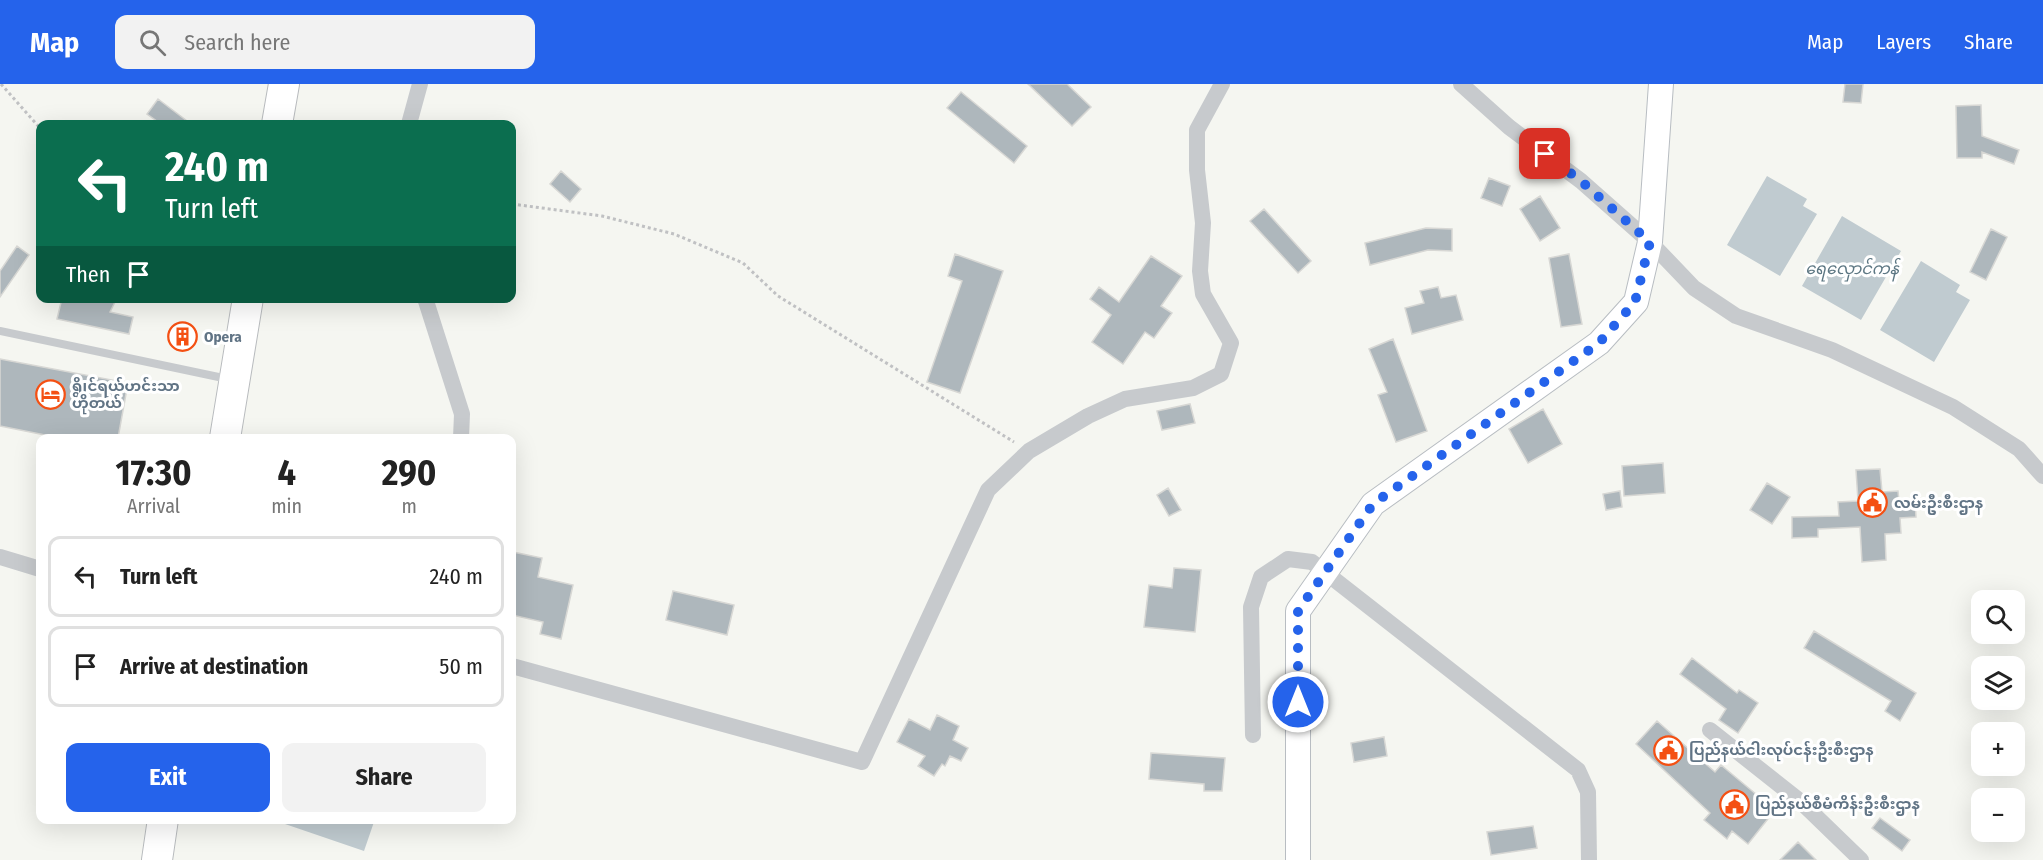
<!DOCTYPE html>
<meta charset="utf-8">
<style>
:root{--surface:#fff;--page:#f2f2f2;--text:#222;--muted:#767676;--line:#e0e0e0;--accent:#2563eb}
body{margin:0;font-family:"Fira Sans Condensed","Noto Sans Myanmar",sans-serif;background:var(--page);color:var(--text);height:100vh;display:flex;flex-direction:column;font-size:22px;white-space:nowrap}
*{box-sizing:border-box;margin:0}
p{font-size:20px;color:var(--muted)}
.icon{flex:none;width:33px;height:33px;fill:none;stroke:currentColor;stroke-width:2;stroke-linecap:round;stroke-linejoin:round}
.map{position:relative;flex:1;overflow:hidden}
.drawer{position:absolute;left:36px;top:350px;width:480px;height:390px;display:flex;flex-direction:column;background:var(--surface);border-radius:12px;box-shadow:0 6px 24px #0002}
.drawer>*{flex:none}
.top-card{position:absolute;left:36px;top:36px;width:480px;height:183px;border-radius:12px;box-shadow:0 6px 24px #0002;background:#0b6e4f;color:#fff;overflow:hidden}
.controls{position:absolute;left:1971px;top:506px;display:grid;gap:12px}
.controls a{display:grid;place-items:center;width:54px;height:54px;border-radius:12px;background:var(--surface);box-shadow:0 6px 24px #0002;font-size:30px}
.pin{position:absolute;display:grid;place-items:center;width:51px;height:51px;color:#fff;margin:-26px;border-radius:12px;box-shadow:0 3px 9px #0006}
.me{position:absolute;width:66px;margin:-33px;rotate:0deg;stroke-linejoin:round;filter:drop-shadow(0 0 4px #0008)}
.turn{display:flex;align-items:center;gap:21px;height:126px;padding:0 30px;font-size:27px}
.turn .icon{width:78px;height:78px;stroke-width:2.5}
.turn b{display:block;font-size:42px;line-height:51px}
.then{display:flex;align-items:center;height:57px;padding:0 30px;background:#0003;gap:12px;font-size:22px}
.eta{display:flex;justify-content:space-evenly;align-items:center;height:102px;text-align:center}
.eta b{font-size:36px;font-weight:700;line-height:42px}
.cta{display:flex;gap:12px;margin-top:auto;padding:12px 30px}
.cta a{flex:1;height:69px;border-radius:12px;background:var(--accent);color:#fff;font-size:24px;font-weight:700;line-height:69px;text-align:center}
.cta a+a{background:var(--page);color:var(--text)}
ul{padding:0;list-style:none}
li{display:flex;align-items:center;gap:18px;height:81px;margin:0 12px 9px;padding:0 18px;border:3px solid var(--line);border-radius:12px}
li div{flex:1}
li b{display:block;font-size:22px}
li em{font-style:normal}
header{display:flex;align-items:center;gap:36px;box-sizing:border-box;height:84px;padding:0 30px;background:var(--accent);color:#fff}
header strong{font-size:28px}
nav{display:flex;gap:33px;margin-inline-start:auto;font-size:21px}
.search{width:420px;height:54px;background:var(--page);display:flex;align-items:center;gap:15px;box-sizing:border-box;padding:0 21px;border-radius:12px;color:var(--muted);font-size:22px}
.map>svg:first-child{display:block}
.water{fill:#c0cbd0}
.building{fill:#aeb7bc;stroke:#d7d7d4;stroke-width:1.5}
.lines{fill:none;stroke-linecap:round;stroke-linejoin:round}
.secondary-casing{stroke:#b8bdc2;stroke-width:26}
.highway-casing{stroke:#b8bbbe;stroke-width:32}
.path{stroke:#c0c1c3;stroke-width:3;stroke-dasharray:3 3;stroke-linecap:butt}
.lane{stroke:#c7cacd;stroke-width:8}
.street{stroke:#c7cacd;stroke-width:16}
.secondary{stroke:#fff;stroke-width:24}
.highway{stroke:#fff;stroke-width:30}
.route{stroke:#2563eb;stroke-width:10;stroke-dasharray:0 18}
.labels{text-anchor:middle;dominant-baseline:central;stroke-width:6;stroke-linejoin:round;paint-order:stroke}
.poi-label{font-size:15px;font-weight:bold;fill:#617485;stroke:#fff;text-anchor:start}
.water-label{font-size:16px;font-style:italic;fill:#5d7783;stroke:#fff}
</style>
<header>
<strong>Map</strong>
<div class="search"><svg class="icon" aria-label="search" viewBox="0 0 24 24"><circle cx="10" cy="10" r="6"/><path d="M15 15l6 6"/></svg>Search here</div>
<nav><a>Map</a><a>Layers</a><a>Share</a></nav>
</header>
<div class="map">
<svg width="2043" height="776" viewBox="0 0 2043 776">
<rect width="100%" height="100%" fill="#f5f6f1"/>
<path class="water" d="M 1767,92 L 1807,115 L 1803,122 L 1817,130 L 1780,192 L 1727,161 Z
M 1842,132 L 1901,167 L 1861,236 L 1802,202 Z
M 1921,177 L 1960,201 L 1956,208 L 1970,216 L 1934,278 L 1880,246 Z
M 287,735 L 375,735 L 364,767 L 285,740 Z"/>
<path class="building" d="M 1028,0 L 1067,0 L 1091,23 L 1072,42 Z
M 1845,0 L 1863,0 L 1861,19 L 1843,18 Z
M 961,8 L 1027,62 L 1014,79 L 947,24 Z
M 158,15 L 191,40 L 161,40 L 147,30 Z
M 1981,21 L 1982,52 L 2019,66 L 2014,80 L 1982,68 L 1982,74 L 1957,74 L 1956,22 Z
M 561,87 L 581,105 L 570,118 L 550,100 Z
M 1489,94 L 1510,102 L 1502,122 L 1481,114 Z
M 1540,112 L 1560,144 L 1540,157 L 1520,125 Z
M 1264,125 L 1311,177 L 1298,189 L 1250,137 Z
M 1426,144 L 1452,145 L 1452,167 L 1428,166 L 1370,181 L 1365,159 Z
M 1991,145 L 2007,153 L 1986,196 L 1970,188 Z
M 17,162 L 29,171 L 0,213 L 0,187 Z
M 955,170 L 1003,187 L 960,309 L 927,298 L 962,197 L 948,192 Z
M 1569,170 L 1582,240 L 1561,243 L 1549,174 Z
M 1151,172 L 1182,192 L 1161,222 L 1172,229 L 1154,254 L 1145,248 L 1123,280 L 1092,258 L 1111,231 L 1090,215 L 1099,203 L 1119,218 Z
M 1438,203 L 1441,214 L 1456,211 L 1463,236 L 1412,250 L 1405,224 L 1424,219 L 1420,207 Z
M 62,214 L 117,214 L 110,228 L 133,233 L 129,250 L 57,235 Z
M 1393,255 L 1427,347 L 1396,358 L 1378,311 L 1387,308 L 1369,265 Z
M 0,275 L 128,299 L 118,354 L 60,354 L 0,342 Z
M 1190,320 L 1195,339 L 1162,346 L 1157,327 Z
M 1543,325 L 1562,360 L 1528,379 L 1509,345 Z
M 1663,379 L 1665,409 L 1624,412 L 1622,382 Z
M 1880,385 L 1882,408 L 1898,407 L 1899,418 L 1915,417 L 1916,433 L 1900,434 L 1901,449 L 1885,450 L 1886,476 L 1862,478 L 1860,443 L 1818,445 L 1818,453 L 1792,454 L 1792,433 L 1839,432 L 1838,418 L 1858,417 L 1856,386 Z
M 1767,399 L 1790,413 L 1772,440 L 1750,426 Z
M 1168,404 L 1181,426 L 1169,432 L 1157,411 Z
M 1620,407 L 1622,423 L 1606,426 L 1603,410 Z
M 513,468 L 542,474 L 538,493 L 573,501 L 561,555 L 540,550 L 543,538 L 512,531 Z
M 1174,484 L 1201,486 L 1195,548 L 1144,543 L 1149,501 L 1172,504 Z
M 673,507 L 734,521 L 727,551 L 666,536 Z
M 1814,547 L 1916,609 L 1900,637 L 1885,627 L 1891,617 L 1804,564 Z
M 1692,574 L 1737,609 L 1739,606 L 1758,619 L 1738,649 L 1719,636 L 1726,625 L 1680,590 Z
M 937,631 L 959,642 L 953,656 L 968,664 L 961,677 L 950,672 L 945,682 L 942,680 L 934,692 L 918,682 L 925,672 L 897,658 L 909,635 L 930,646 Z
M 1657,637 L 1715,688 L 1721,681 L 1775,726 L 1748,760 L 1732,747 L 1727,755 L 1704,736 L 1710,729 L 1636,660 Z
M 1384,653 L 1387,672 L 1354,678 L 1351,659 Z
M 1151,669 L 1225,674 L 1222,707 L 1204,707 L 1204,700 L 1149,695 Z
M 1880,734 L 1910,756 L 1902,767 L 1872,744 Z
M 1533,742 L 1537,764 L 1491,771 L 1487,748 Z
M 1798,758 L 1816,776 L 1780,776 Z"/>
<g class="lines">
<defs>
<path id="secondary" d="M 1298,776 L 1298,527 L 1373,420 L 1599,259 L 1636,218 L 1650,158 L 1661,0"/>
<path id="highway" d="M 277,40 L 284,0
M 225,354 L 248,214
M 157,776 L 163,735"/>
</defs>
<use href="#secondary" class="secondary-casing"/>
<use href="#highway" class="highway-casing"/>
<path class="path" d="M 1,0 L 40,44
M 512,120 L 602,132 L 674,150 L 743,179 L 778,212 L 1014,358"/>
<path class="lane" d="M 0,247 L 228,295"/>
<path class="street" d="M 1461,0 L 1509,43 L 1581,97 L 1650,158 L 1694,204 L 1736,232 L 1832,266 L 1953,323 L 2019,365 L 2043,392
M 409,40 L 420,0
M 425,214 L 462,330 L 461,354
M 0,473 L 40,485
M 512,582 L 862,678 L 988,406 L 1029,367 L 1088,332 L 1125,315 L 1193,304 L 1221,290 L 1231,259 L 1203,210 L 1200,187 L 1203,139 L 1197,86 L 1197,46 L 1222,0
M 1710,646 L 1800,717 L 1861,776
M 1253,651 L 1251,523 L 1261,493 L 1288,475 L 1312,478 L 1578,686 L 1588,708 L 1589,776"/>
<use href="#secondary" class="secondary"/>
<use href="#highway" class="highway"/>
</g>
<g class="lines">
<path class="route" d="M 1298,618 L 1298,527 L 1373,420 L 1599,259 L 1635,218 L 1650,158 L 1581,97 L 1545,70"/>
</g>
<defs>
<symbol id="building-ring" viewBox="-11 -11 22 22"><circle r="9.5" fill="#fff" stroke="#f45013" stroke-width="1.5"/><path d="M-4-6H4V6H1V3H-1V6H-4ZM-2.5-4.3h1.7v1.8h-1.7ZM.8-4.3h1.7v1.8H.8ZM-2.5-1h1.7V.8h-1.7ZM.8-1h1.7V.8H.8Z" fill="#f45013"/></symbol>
<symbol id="hotel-ring" viewBox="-11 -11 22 22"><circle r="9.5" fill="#fff" stroke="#f45013" stroke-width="1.5"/><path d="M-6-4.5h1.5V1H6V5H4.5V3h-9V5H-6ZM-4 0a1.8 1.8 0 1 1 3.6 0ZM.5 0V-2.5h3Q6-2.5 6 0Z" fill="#f45013"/></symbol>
<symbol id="civic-ring" viewBox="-11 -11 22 22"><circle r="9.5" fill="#fff" stroke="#f45013" stroke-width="1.5"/><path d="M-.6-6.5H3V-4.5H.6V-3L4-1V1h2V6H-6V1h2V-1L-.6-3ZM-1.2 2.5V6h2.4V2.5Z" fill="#f45013"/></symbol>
</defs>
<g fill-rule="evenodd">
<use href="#building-ring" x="166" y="236" width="33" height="33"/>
<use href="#hotel-ring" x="34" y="294" width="33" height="33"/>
<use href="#civic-ring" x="1856" y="402" width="33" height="33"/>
<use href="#civic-ring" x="1652" y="650" width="33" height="33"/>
<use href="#civic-ring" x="1718" y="704" width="33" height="33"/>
</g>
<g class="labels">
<g class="poi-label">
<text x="204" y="253">Opera</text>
<text x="72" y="302">ရွိုင်ရယ်ဟင်းသာ<tspan x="72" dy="17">ဟိုတယ်</tspan></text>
<text x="1894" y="419">လမ်းဦးစီးဌာန</text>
<text x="1689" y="666">ပြည်နယ်ငါးလုပ်ငန်းဦးစီးဌာန</text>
<text x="1755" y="720">ပြည်နယ်စီမံကိန်းဦးစီးဌာန</text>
</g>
<g class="water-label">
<text x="1852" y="184">ရေလှောင်ကန်</text>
</g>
</g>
</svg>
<div class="controls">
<a><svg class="icon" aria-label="search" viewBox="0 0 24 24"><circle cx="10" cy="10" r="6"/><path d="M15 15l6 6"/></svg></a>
<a><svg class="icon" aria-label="layers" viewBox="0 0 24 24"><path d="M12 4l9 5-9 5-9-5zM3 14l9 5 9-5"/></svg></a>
<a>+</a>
<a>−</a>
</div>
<div class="pin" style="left:1545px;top:70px;background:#d93025"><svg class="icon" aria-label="arrive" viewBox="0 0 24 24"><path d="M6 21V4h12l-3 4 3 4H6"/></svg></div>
<svg class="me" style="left:1298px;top:618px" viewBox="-20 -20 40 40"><circle r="17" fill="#2563eb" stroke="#fff" stroke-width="3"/><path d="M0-11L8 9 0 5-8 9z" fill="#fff"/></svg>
<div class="top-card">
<div class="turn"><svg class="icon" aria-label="left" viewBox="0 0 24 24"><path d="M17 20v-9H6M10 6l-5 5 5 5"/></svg><div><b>240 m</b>Turn left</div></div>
<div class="then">Then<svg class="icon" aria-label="arrive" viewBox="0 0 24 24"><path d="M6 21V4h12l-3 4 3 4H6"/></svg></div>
</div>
<section class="drawer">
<div class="eta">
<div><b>17:30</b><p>Arrival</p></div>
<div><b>4</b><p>min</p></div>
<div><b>290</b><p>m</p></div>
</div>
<ul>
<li><svg class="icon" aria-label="left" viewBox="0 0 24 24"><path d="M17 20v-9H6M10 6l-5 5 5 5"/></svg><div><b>Turn left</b></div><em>240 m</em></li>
<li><svg class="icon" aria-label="arrive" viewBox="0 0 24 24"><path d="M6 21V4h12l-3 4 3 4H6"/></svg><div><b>Arrive at destination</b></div><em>50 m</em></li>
</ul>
<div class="cta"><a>Exit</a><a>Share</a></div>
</section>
</div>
